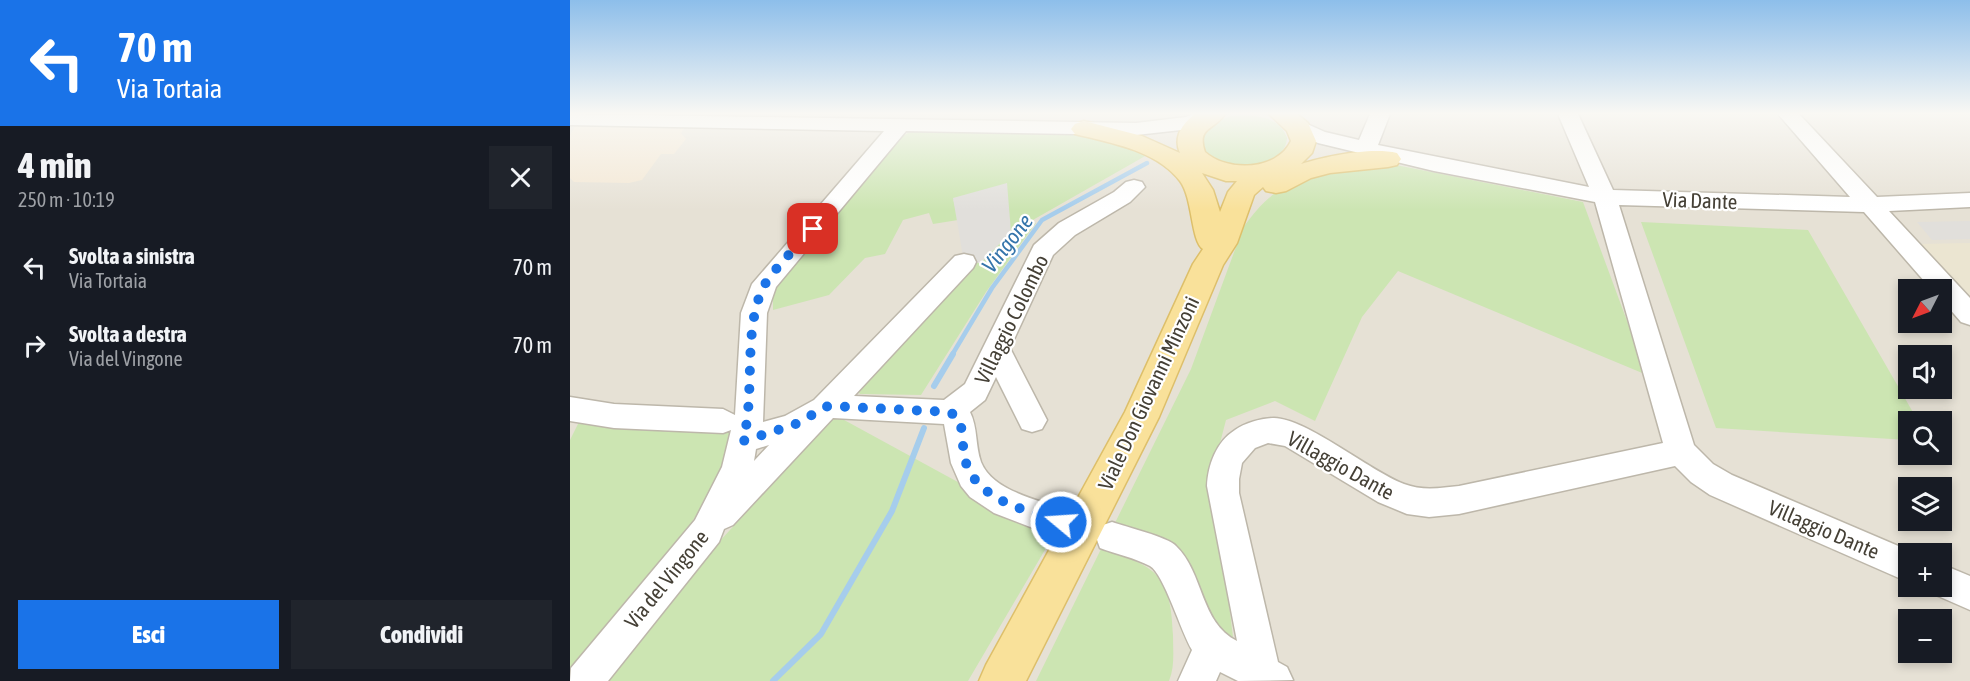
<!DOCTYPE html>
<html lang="it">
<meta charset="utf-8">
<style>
:root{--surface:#171b24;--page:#20242c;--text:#f1f3f6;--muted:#9ea1a6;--accent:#1a73e8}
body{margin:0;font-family:"Asap Condensed",sans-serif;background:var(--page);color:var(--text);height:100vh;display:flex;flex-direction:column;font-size:22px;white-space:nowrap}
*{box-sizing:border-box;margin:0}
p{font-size:20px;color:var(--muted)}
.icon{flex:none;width:33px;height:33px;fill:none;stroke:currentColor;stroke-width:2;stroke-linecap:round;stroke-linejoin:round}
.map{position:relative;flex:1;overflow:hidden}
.details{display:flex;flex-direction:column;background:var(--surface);width:570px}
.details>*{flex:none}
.banner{background:#1a73e8;color:#fff;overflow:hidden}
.needle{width:39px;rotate:228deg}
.fabs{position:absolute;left:1328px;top:279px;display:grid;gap:12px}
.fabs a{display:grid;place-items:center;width:54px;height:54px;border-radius:0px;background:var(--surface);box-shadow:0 3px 9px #0003;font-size:30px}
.pin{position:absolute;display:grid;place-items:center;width:51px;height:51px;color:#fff;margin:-26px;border-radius:12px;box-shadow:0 3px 9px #0006}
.me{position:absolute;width:66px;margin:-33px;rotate:288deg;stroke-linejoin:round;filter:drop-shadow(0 0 4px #0008)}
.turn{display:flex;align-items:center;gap:21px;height:126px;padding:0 18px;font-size:27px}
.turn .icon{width:78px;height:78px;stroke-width:2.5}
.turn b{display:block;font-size:42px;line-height:51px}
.round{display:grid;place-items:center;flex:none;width:63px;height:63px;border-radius:0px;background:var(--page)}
.summary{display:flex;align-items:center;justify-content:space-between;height:102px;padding:0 18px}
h1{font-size:36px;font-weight:800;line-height:45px}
.cta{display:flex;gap:12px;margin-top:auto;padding:12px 18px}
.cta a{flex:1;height:69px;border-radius:0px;background:var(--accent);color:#fff;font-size:24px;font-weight:800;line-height:69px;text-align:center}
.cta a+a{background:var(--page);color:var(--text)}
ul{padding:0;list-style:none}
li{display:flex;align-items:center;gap:18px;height:78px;padding:0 18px}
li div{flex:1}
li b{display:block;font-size:22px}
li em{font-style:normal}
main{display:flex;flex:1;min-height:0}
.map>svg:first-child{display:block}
.residential{fill:#e6e1d5;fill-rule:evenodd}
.commercial{fill:#f3e7d3}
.education{fill:#ebe5d1}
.green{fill:#cce5b2}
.parking{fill:#e1dfdb}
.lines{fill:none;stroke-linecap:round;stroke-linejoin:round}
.stream-far1{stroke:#a6cdec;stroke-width:4.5}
.stream{stroke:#a6cdec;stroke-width:6}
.minor-casing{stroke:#bdb7aa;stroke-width:3}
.major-casing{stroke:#ddbf6a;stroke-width:3}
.minor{fill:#fff;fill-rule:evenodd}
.major{fill:#f9e19a;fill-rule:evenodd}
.route{stroke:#1a73e8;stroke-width:10;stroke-dasharray:0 18}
.labels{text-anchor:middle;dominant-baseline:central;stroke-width:4.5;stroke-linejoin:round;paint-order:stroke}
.street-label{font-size:21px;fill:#454036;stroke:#fff}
.water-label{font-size:22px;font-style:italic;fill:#3575ab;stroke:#fff}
</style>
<main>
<section class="details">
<div class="banner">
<div class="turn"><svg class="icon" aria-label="left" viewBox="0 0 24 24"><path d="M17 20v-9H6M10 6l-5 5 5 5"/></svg><div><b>70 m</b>Via Tortaia</div></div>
</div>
<div class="summary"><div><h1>4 min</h1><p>250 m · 10:19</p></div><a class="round"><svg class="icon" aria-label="close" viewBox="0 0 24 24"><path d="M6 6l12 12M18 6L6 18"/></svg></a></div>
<ul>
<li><svg class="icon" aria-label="left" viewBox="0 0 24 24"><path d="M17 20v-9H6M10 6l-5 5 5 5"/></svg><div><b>Svolta a sinistra</b><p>Via Tortaia</p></div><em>70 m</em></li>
<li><svg class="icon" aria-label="right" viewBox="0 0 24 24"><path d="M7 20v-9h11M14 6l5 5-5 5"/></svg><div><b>Svolta a destra</b><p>Via del Vingone</p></div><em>70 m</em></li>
</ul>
<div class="cta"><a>Esci</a><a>Condividi</a></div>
</section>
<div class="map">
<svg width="1400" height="681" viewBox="0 0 1400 681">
<rect width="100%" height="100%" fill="#f2efe7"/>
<path class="residential" d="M 0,114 L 1400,114 L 1400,681 L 0,681 ZM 1338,290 L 1371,290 L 1371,322 L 1338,322 ZM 1338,356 L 1371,356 L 1371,388 L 1338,388 ZM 1338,422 L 1371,422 L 1371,454 L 1338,454 ZM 1338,488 L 1371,488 L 1371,520 L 1338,520 ZM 1338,554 L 1371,554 L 1371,586 L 1338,586 ZM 1338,620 L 1371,620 L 1371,652 L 1338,652 Z"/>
<path class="commercial" d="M 9,119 L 120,121 L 111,133 L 116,139 L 104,154 L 91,154 L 72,180 L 59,183 L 4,182 L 0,178 L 0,135 Z"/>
<path class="education" d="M 1400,243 L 1400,300 L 1349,244 Z"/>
<path class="green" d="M 661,116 C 682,114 709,115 717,138 C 715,173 642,173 632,149 C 631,145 632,139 631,135 L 642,123 Z
M 350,130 L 511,133 L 577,155 L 447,229 L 466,223 L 416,292 L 351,395 L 290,394 L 286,389 L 394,262 L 411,263 L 383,198 L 388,220 L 363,224 L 359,213 L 333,220 L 315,254 L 295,258 L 259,295 L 203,310 L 203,293 L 212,277 L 330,138 L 338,133 Z
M 799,164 L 826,165 L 1013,202 L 1077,375 L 828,271 L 792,317 L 745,421 L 705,401 L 656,420 L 643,470 L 663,637 L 653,641 L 597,548 L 542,529 L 621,369 L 673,228 C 710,174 740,177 799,164 Z
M 1071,222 L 1238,230 L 1348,421 L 1338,422 L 1338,440 L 1146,428 Z
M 265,415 L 397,487 L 486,531 L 398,681 L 38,681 L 149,542 Z
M 166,419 L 159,451 L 145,486 L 112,537 L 0,671 L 0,440 L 10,420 Z
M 531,549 C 586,566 601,574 603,635 C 603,651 605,666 599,681 L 466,681 Z"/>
<path class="parking" d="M 437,183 L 441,232 L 411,263 L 394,262 L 383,198 Z
M 1400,221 L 1400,239 L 1362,240 L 1347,222 Z"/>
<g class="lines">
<path class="stream-far1" d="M 382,355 L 422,288 L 472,220 L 577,163"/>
<path class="stream" d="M 364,386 L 383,354
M 203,681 L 251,634 L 322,511 L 354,428"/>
<defs>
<path id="minor" d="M 0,114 L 566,123 L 616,117 L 623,114 L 652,114 L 649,118 L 620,129 L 566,135 L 336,131 L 206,287 L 197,313 L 193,422 L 215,416 L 244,400 L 385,256 L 394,254 L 403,256 L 406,262 L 403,268 L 284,396 L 374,400 L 395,384 L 464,245 L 489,223 L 544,192 L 556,182 L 564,180 L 572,182 L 575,187 L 560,202 L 505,235 L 483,255 L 440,348 L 477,420 L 472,429 L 462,432 L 452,429 L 426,377 L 415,400 L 400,412 C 408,428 405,445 411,462 C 423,493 475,501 502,512 L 507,522 L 502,532 L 491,537 L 463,528 L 424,513 L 400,497 L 391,486 L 381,463 L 374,424 L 263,418 L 163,525 L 154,529 L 149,542 L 38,681 L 0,681 L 1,668 L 125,520 L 152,467 L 161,430 L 153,433 L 44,428 L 0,421 L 0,397 L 44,404 L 153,409 L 165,415 L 171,313 L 182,284 L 314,131 L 0,125 ZM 199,445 L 184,461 L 186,449 Z
M 800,114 L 820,114 L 808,145 L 1019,187 L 988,114 L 1008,114 L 1043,190 L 1280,197 L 1208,114 L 1229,114 L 1307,197 L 1400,193 L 1400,207 L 1319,211 L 1400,298 L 1400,325 L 1391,322 L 1371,299 L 1371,290 L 1362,290 L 1294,212 L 1049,205 L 1124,445 L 1143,464 L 1162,475 L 1347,554 L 1338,554 L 1338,582 L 1140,495 L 1121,482 L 1105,466 L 889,514 L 859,517 L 837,514 L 808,502 L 715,446 L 698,443 L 685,448 L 672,463 L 669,479 L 669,493 L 708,662 L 717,667 L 723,680 L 668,681 L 650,672 L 646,681 L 608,681 L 622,650 C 611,632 594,574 580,566 C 565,558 546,554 530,548 L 526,537 L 530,526 L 542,522 C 556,527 598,537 606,546 C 634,573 630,623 667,641 L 637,486 C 638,465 646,442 665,430 C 675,423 691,418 704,418 C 738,419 798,470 834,484 C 852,491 871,488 889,486 L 1093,443 L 1025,202 L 864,171 L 748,143 L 721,131 L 718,127 L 721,123 L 728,121 L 735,123 L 755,132 L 789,140 Z
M 1371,564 L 1400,576 L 1400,610 L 1359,592 L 1357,586 L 1371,586 Z"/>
<path id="major" d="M 625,114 L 655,114 C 645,130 626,127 635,152 C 657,172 707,171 721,141 L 717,131 L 699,114 L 727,114 L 738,123 L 746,141 L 742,153 L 731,164 C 757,156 801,147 827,153 L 831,159 L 827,165 L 818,167 L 760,173 L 741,178 L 716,191 L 706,193 L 696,191 L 693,187 L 684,195 L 667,243 L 653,265 L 589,417 L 456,681 L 409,681 L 416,665 L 555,412 L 623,264 L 633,249 C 621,242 623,198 610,181 C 586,150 541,143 505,134 L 501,129 L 505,124 L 514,121 L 572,136 L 610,153 C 603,137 612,124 625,114 ZM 632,173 L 656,181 L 667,181 L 658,192 L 650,212 L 643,190 Z"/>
</defs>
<use href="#minor" class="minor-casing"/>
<use href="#major" class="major-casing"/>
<use href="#minor" class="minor"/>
<use href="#major" class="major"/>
</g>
<linearGradient id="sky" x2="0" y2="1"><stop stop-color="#8dbeea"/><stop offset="0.54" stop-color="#f9f8f4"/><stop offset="1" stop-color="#f9f8f4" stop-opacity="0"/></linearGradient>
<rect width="1400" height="210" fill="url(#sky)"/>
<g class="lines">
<path class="route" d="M 243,229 C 230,243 202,271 194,286 C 172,329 186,392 173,441 L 224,425 L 258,406 L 379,412 L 388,417 C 395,434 391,448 396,463 C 409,501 456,510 491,522"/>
</g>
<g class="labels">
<g class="street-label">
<text transform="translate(1130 200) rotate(2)">Via Dante</text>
<text transform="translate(441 319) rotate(-64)">Villaggio Colombo</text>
<text transform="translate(578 393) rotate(-65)">Viale Don Giovanni Minzoni</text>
<text transform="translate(771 465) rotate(29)">Villaggio Dante</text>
<text transform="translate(1254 529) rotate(23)">Villaggio Dante</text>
<text transform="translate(96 579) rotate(-51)">Via del Vingone</text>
</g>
<g class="water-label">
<text transform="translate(437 243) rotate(-52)">Vingone</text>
</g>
</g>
</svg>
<div class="fabs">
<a><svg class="needle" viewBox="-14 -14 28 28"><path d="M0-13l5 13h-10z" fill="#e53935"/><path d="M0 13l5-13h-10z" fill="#9ea1a6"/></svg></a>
<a><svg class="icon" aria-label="sound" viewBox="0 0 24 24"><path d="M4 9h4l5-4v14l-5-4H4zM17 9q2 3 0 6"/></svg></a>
<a><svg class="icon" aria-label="search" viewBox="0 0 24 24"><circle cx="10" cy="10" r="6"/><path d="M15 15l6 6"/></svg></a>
<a><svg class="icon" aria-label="layers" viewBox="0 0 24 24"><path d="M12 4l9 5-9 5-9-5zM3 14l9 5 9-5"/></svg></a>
<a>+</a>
<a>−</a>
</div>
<div class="pin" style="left:243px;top:229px;background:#d93025"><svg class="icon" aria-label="arrive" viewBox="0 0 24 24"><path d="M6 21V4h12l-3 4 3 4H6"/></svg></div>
<svg class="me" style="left:491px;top:522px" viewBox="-20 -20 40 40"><circle r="17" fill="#1a73e8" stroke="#fff" stroke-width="3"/><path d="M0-11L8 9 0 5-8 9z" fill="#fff"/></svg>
</div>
</main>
